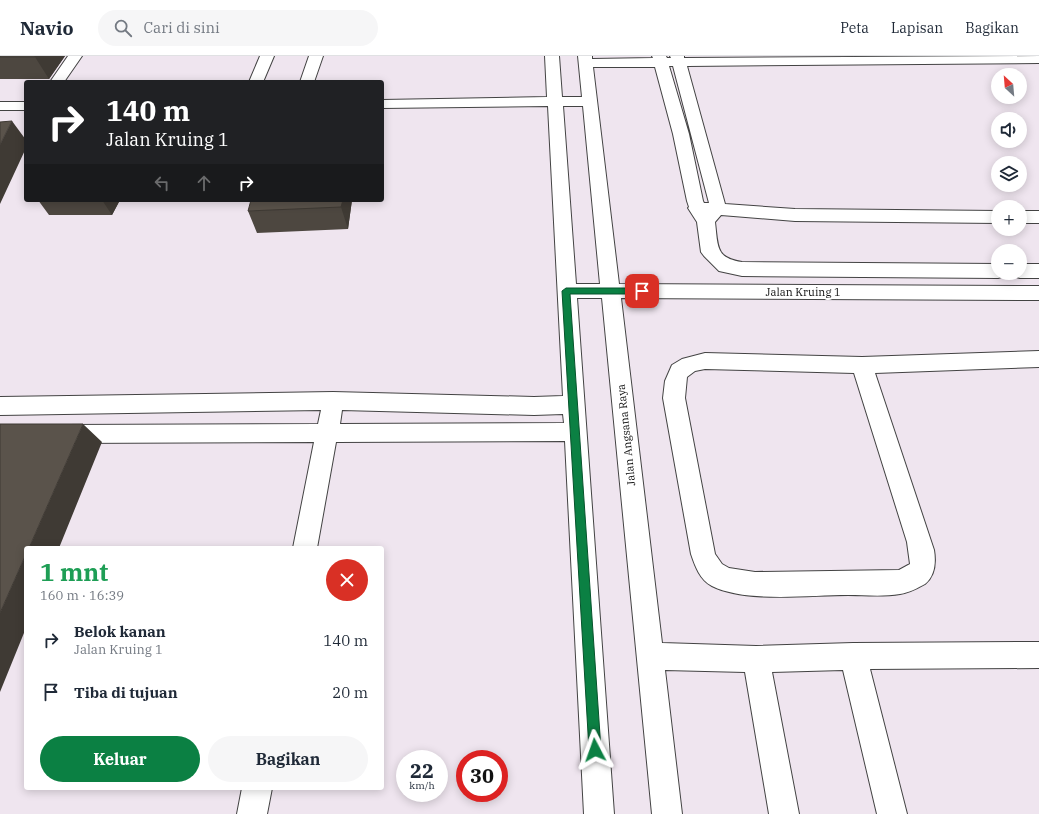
<!DOCTYPE html>
<html lang="id">
<meta charset="utf-8">
<style>
:root{--surface:#fff;--page:#f6f6f7;--text:#1f2937;--muted:#747a83;--line:#e0e1e3;--accent:#0b8043}
body{margin:0;font-family:"IBM Plex Serif",serif;background:var(--page);color:var(--text);height:100vh;display:flex;flex-direction:column;font-size:15px;white-space:nowrap}
*{box-sizing:border-box;margin:0}
p{font-size:13px;color:var(--muted)}
.icon{flex:none;width:22px;height:22px;fill:none;stroke:currentColor;stroke-width:2;stroke-linecap:round;stroke-linejoin:round}
.map{position:relative;flex:1;overflow:hidden}
.sheet{position:absolute;left:24px;top:490px;width:360px;height:244px;display:flex;flex-direction:column;background:var(--surface);border-radius:4px;box-shadow:0 2px 10px #0003}
.sheet>*{flex:none}
.banner{position:absolute;left:24px;top:24px;width:360px;height:122px;border-radius:4px;box-shadow:0 2px 10px #0003;background:#202124;color:#fff;overflow:hidden}
.needle{width:26px;rotate:334deg}
.controls{position:absolute;left:991px;top:12px;display:grid;gap:8px}
.controls a{display:grid;place-items:center;width:36px;height:36px;border-radius:50%;background:var(--surface);box-shadow:0 2px 10px #0003;font-size:20px}
.speed{position:absolute;left:396px;top:694px;display:flex;gap:8px;font-size:20px;font-weight:700;text-align:center}
.speed>*{display:grid;place-content:center;width:52px;height:52px;border-radius:50%;background:var(--surface);box-shadow:0 2px 10px #0003;line-height:1}
.speed small{font-size:10px;font-weight:400}
.speed .limit{border:6px solid #d22;background:#fff;color:#111}
.pin{position:absolute;display:grid;place-items:center;width:34px;height:34px;color:#fff;margin:-17px;border-radius:8px;box-shadow:0 2px 6px #0006}
.me{position:absolute;width:44px;margin:-22px;rotate:356deg;stroke-linejoin:round;filter:drop-shadow(0 0 3px #0008)}
.turn{display:flex;align-items:center;gap:14px;height:84px;padding:0 16px;font-size:18px}
.turn .icon{width:52px;height:52px;stroke-width:2.5}
.turn b{display:block;font-size:28px;line-height:34px}
.lanes{display:flex;align-items:center;height:38px;padding:0 16px;background:#0003;justify-content:center;gap:20px;direction:ltr}
.lanes .off{opacity:.35}
.round{display:grid;place-items:center;flex:none;width:42px;height:42px;border-radius:21px;background:var(--page)}
.head{display:flex;align-items:center;justify-content:space-between;height:68px;padding:0 16px}
h1{font-size:24px;font-weight:800;line-height:30px;color:#1e9e55}
.cta{display:flex;gap:8px;margin-top:auto;padding:8px 16px}
.cta a{flex:1;height:46px;border-radius:24px;background:var(--accent);color:#fff;font-size:16px;font-weight:800;line-height:46px;text-align:center}
.cta a+a{background:var(--page);color:var(--text)}
ul{padding:0;list-style:none}
li{display:flex;align-items:center;gap:12px;height:52px;padding:0 16px}
li div{flex:1}
li b{display:block;font-size:15px}
li em{font-style:normal}
header{display:flex;align-items:center;gap:24px;box-sizing:border-box;height:56px;padding:0 20px;background:var(--surface);border-bottom:1px solid var(--line)}
header strong{font-size:19px}
nav{display:flex;gap:22px;margin-inline-start:auto;font-size:14px}
.search{width:280px;height:36px;background:var(--page);display:flex;align-items:center;gap:10px;box-sizing:border-box;padding:0 14px;border-radius:22px;color:var(--muted);font-size:15px}
.map>svg:first-child{display:block}
.industrial{fill:#efe5ef;fill-rule:evenodd}
.lines{fill:none;stroke-linecap:round;stroke-linejoin:round}
.minor-casing{stroke:#434343;stroke-width:2}
.minor{fill:#fff;fill-rule:evenodd}
.wall{fill:#4d4740}
.shaded-wall{fill:#3f3a34}
.building{fill:#5a534b;stroke:#3f3a34}
.route{fill:#0b8043;stroke:#07532c}
.labels{text-anchor:middle;dominant-baseline:central;stroke-width:4;stroke-linejoin:round;paint-order:stroke}
.street-label{font-size:11px;fill:#101010;stroke:#fff}
</style>
<header>
<strong>Navio</strong>
<div class="search"><svg class="icon" aria-label="search" viewBox="0 0 24 24"><circle cx="10" cy="10" r="6"/><path d="M15 15l6 6"/></svg>Cari di sini</div>
<nav><a>Peta</a><a>Lapisan</a><a>Bagikan</a></nav>
</header>
<div class="map">
<svg width="1039" height="758" viewBox="0 0 1039 758">
<rect width="100%" height="100%" fill="#fffef4"/>
<path class="industrial" d="M 0,0 L 1039,0 L 1039,758 L 0,758 ZM 998,19 L 1020,19 L 1020,41 L 998,41 ZM 26,26 L 382,26 L 382,144 L 26,144 ZM 998,63 L 1020,63 L 1020,85 L 998,85 ZM 998,107 L 1020,107 L 1020,129 L 998,129 ZM 998,151 L 1020,151 L 1020,173 L 998,173 ZM 998,195 L 1020,195 L 1020,217 L 998,217 ZM 26,492 L 382,492 L 382,732 L 26,732 ZM 405,703 L 439,703 L 439,737 L 405,737 ZM 465,703 L 499,703 L 499,737 L 465,737 Z"/>
<g class="lines">
<defs>
<path id="minor" d="M 68,0 L 82,0 L 64,26 L 50,26 Z
M 260,0 L 274,0 L 263,26 L 249,26 Z
M 309,0 L 323,0 L 314,26 L 300,26 Z
M 545,0 L 559,0 L 562,41 L 582,41 L 578,0 L 592,0 L 592,3 L 653,2 L 652,0 L 666,0 L 667,2 L 671,2 L 670,0 L 684,0 L 684,2 L 1039,0 L 1039,7 L 687,10 L 725,148 L 795,153 L 998,155 L 998,167 L 795,165 L 721,159 L 715,166 C 718,190 715,202 742,206 L 998,208 L 998,217 L 1006,217 L 1005,220 L 998,222 L 742,220 L 719,215 L 704,200 L 701,196 L 697,166 L 688,152 L 689,151 L 687,145 L 673,78 L 655,11 L 593,11 L 619,228 L 1039,230 L 1039,244 L 621,242 L 662,587 L 756,590 L 853,587 L 1039,586 L 1039,612 L 870,613 L 907,758 L 877,758 L 843,614 L 772,616 L 799,758 L 769,758 L 745,616 L 665,614 L 682,758 L 652,758 L 602,242 L 577,242 L 614,758 L 584,758 L 565,385 L 336,386 L 317,492 L 293,492 L 314,386 L 65,387 L 57,385 L 54,378 L 57,371 L 65,369 L 318,368 L 321,354 L 0,359 L 0,341 L 333,336 L 534,341 L 563,340 L 548,50 L 382,52 L 382,44 L 547,41 ZM 669,10 L 673,10 L 709,147 L 704,147 L 703,145 L 689,78 ZM 563,50 L 583,50 L 600,228 L 576,228 ZM 342,354 L 534,359 L 563,358 L 564,367 L 340,368 Z
M 0,46 L 26,46 L 26,54 L 0,54 Z
M 1020,155 L 1039,155 L 1039,167 L 1020,167 Z
M 1020,208 L 1039,208 L 1039,222 L 1020,222 L 1013,220 L 1012,217 L 1020,217 Z
M 1039,295 L 1039,311 L 875,317 L 934,494 C 936,506 935,520 925,528 C 918,532 908,537 900,538 C 883,541 864,539 848,539 C 809,539 746,547 712,530 C 700,524 695,510 691,498 L 663,342 L 665,325 L 672,309 L 682,303 L 705,297 L 862,301 ZM 705,313 L 854,317 L 907,486 L 910,508 L 899,514 L 755,516 L 729,512 L 722,508 L 715,498 L 685,342 L 687,321 L 695,315 Z
M 242,732 L 272,732 L 267,758 L 237,758 Z"/>
</defs>
<use href="#minor" class="minor-casing"/>
<use href="#minor" class="minor"/>
</g>
<path class="wall" d="M 0,0 L 65,0 L 49,23 L 0,23 Z
M 38,144 L 120,144 L 112,159 L 49,159 Z
M 352,144 L 348,173 L 257,177 L 248,155 Z"/>
<path class="shaded-wall" d="M 35,0 L 65,0 L 49,23 L 35,1 Z
M 12,65 L 26,84 L 26,92 L 0,148 L 0,89 Z
M 102,144 L 120,144 L 112,159 Z
M 343,144 L 352,144 L 348,173 L 341,151 Z
M 83,368 L 102,386 L 59,492 L 29,492 Z
M 26,498 L 26,572 L 0,636 L 0,557 Z"/>
<path class="building" d="M 0,0 L 35,0 L 35,1 L 0,1 Z
M 12,65 L 0,89 L 0,66 Z
M 251,144 L 343,144 L 341,151 L 248,155 Z
M 0,368 L 83,368 L 29,492 L 26,492 L 26,498 L 0,557 Z"/>
<path class="route" d="M 566,232 L 642,232 L 646,235 L 642,238 L 570,238 L 601,694 L 599,699 L 595,700 L 591,699 L 589,694 L 562,235 Z"/>
<g class="labels">
<g class="street-label">
<text x="803" y="236">Jalan Kruing 1</text>
<text transform="translate(626 379) rotate(-96)">Jalan Angsana Raya</text>
</g>
</g>
</svg>
<div class="controls">
<a><svg class="needle" viewBox="-14 -14 28 28"><path d="M0-13l5 13h-10z" fill="#e53935"/><path d="M0 13l5-13h-10z" fill="#747a83"/></svg></a>
<a><svg class="icon" aria-label="sound" viewBox="0 0 24 24"><path d="M4 9h4l5-4v14l-5-4H4zM17 9q2 3 0 6"/></svg></a>
<a><svg class="icon" aria-label="layers" viewBox="0 0 24 24"><path d="M12 4l9 5-9 5-9-5zM3 14l9 5 9-5"/></svg></a>
<a>+</a>
<a>−</a>
</div>
<div class="speed"><div>22<small>km/h</small></div><div class="limit">30</div></div>
<div class="pin" style="left:642px;top:235px;background:#d93025"><svg class="icon" aria-label="arrive" viewBox="0 0 24 24"><path d="M6 21V4h12l-3 4 3 4H6"/></svg></div>
<svg class="me" style="left:595px;top:694px" viewBox="-20 -20 40 40"><path d="M0-17L14 15 0 8-14 15z" fill="#0b8043" stroke="#fff" stroke-width="4"/></svg>
<div class="banner">
<div class="turn"><svg class="icon" aria-label="right" viewBox="0 0 24 24"><path d="M7 20v-9h11M14 6l5 5-5 5"/></svg><div><b>140 m</b>Jalan Kruing 1</div></div>
<div class="lanes"><svg class="icon off" aria-label="left" viewBox="0 0 24 24"><path d="M17 20v-9H6M10 6l-5 5 5 5"/></svg><svg class="icon off" aria-label="ahead" viewBox="0 0 24 24"><path d="M12 20V5M6 11l6-6 6 6"/></svg><svg class="icon" aria-label="right" viewBox="0 0 24 24"><path d="M7 20v-9h11M14 6l5 5-5 5"/></svg></div>
</div>
<section class="sheet">
<div class="head"><div><h1>1 mnt</h1><p>160 m · 16:39</p></div><a class="round" style="background:#d93025;color:#fff"><svg class="icon" aria-label="close" viewBox="0 0 24 24"><path d="M6 6l12 12M18 6L6 18"/></svg></a></div>
<ul>
<li><svg class="icon" aria-label="right" viewBox="0 0 24 24"><path d="M7 20v-9h11M14 6l5 5-5 5"/></svg><div><b>Belok kanan</b><p>Jalan Kruing 1</p></div><em>140 m</em></li>
<li><svg class="icon" aria-label="arrive" viewBox="0 0 24 24"><path d="M6 21V4h12l-3 4 3 4H6"/></svg><div><b>Tiba di tujuan</b></div><em>20 m</em></li>
</ul>
<div class="cta"><a>Keluar</a><a>Bagikan</a></div>
</section>
</div>
